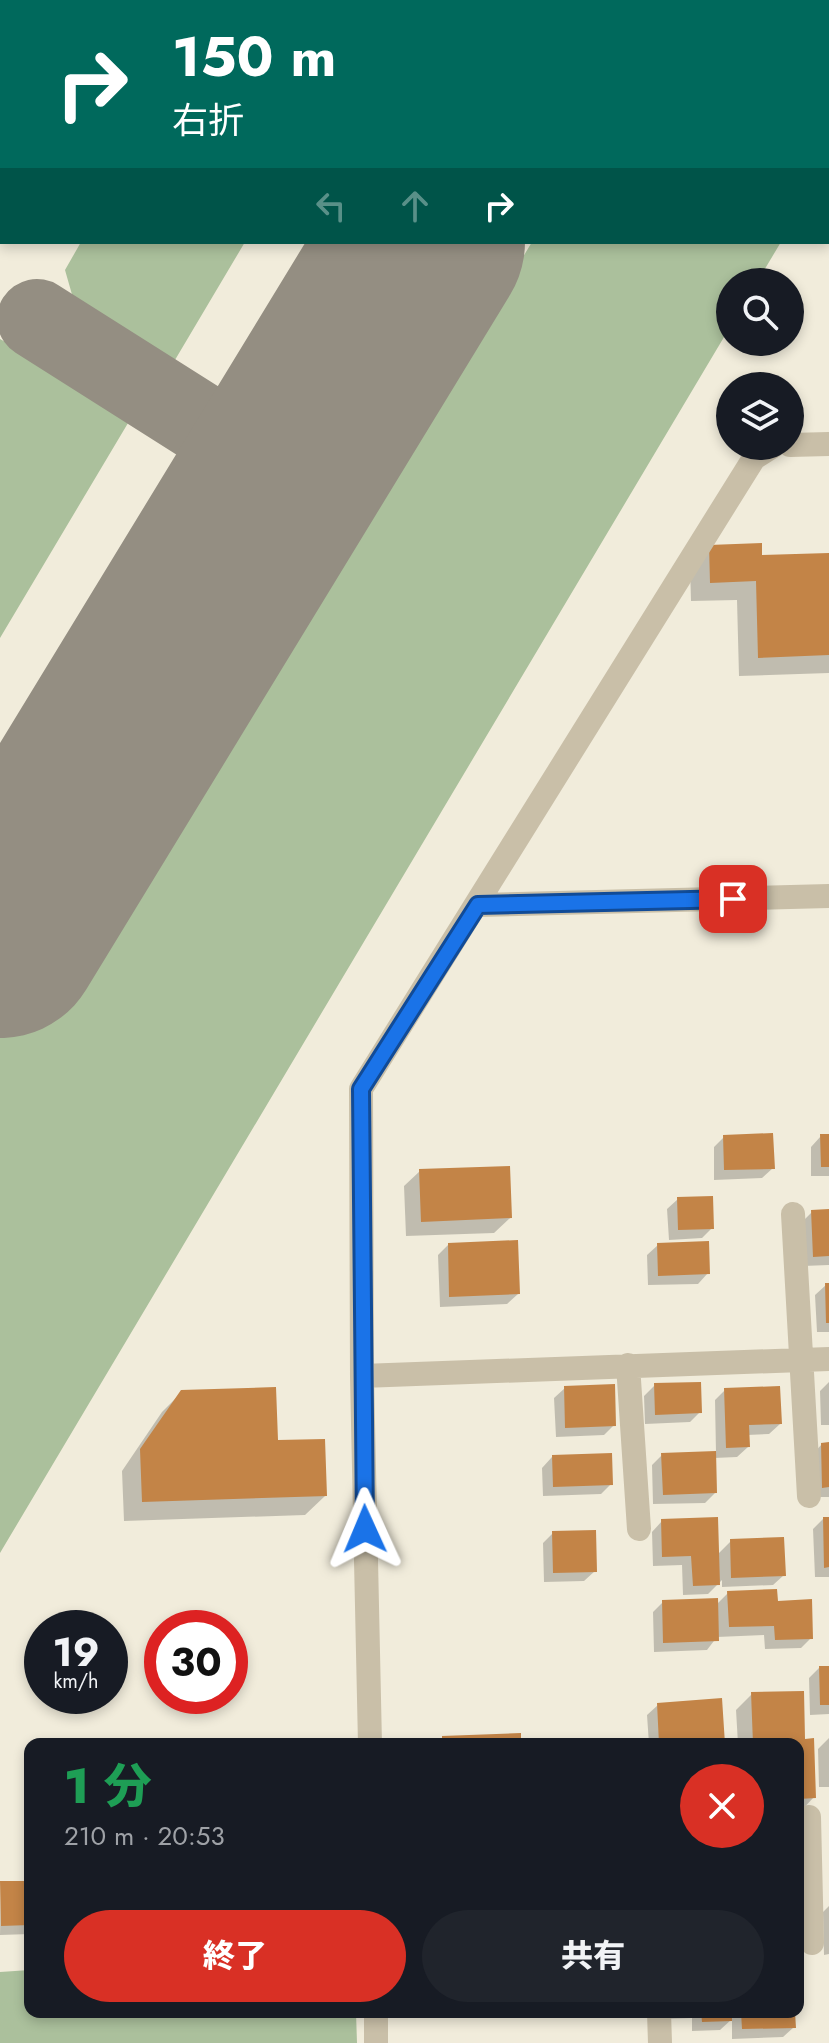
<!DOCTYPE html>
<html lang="ja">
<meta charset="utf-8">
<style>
:root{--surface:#171b24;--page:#20242c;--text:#f1f3f6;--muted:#9ea1a6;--accent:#d93025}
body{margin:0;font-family:Jost,"Noto Sans JP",sans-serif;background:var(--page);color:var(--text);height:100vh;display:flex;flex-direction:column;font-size:30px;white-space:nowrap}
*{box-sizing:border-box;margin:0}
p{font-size:26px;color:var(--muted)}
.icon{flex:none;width:44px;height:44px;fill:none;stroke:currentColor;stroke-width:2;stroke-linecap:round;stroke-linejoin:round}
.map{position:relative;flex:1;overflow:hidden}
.side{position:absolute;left:24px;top:1738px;width:780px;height:280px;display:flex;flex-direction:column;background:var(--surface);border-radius:16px;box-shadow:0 4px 12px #0003}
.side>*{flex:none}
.banner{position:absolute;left:0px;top:0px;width:830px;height:244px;box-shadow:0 4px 12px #0003;background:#00695c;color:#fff;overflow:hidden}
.buttons{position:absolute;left:716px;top:268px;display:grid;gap:16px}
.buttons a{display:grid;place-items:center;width:88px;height:88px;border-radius:50%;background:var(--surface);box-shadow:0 4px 12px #0003;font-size:40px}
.speed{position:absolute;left:24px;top:1610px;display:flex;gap:16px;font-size:40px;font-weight:700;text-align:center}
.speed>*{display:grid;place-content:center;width:104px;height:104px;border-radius:50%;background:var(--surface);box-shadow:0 4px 12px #0003;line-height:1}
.speed small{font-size:20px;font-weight:400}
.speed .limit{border:12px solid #d22;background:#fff;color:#111}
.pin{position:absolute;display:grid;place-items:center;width:68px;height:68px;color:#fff;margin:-34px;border-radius:16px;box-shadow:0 4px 12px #0006}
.me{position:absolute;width:88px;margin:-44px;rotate:359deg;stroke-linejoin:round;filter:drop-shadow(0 0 6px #0008)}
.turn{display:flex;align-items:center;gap:28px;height:168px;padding:0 40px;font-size:36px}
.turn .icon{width:104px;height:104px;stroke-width:2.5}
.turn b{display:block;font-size:56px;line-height:68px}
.lanes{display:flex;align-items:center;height:76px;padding:0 40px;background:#0003;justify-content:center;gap:40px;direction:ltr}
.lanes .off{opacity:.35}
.round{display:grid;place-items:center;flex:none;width:84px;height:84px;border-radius:42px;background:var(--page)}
.head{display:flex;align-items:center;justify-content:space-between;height:136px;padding:0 40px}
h1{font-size:48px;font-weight:800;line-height:60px;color:#1e9e55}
.action{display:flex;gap:16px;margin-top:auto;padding:16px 40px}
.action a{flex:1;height:92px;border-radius:48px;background:var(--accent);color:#fff;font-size:32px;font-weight:800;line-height:92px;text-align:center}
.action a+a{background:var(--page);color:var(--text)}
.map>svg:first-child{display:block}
.green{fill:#abc09c}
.shadow{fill:#0003}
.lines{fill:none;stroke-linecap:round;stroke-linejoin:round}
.taxiway{stroke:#948e82;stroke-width:80}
.runway{stroke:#948e82;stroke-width:202}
.building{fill:#c38447}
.minor{stroke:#c9bfa8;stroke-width:24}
.route-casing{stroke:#114b97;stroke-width:20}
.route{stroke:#1a73e8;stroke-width:14}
</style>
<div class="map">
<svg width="829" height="2043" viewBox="0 0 829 2043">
<rect width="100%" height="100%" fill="#f1ecdb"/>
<path class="green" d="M 629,0 L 829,0 L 828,163 L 828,2 Z
M 81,242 L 245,242 L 172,365 L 73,298 L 65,270 Z
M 532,242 L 781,242 L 757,282 L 730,282 L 730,327 L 0,1553 L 0,1030 L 47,954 L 88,977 Z
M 0,339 L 134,413 L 0,638 Z
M 30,1970 L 30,2012 L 356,2012 L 357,2043 L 0,2043 L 0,1972 Z"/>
<path class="shadow" d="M 710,547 L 760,557 L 829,555 L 829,673 L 739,676 L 737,600 L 691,601 L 690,566 Z
M 821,1136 L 829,1136 L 829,1176 L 811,1176 L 811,1147 Z
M 724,1137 L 773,1168 L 762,1178 L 714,1180 L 714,1147 Z
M 420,1171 L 510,1218 L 494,1233 L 406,1236 L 404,1186 Z
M 678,1199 L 712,1228 L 702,1238 L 669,1240 L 667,1209 Z
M 829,1211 L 829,1265 L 803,1266 L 802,1222 L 812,1212 Z
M 449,1244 L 518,1294 L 507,1304 L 440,1307 L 438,1255 Z
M 658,1245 L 708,1273 L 698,1284 L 648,1285 L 647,1255 Z
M 826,1285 L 829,1285 L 829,1332 L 817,1332 L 815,1295 Z
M 829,1382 L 829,1425 L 821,1425 L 820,1391 Z
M 655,1385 L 700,1412 L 690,1422 L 645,1424 L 644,1396 Z
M 565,1388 L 614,1425 L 604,1435 L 556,1437 L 554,1398 Z
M 725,1390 L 780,1424 L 769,1434 L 747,1435 L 748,1447 L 737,1457 L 714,1458 L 715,1493 L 705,1503 L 653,1504 L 652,1465 L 662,1455 L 716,1453 L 715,1400 Z
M 182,1392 L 276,1442 L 325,1496 L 305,1515 L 124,1521 L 122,1471 L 162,1412 Z
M 822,1444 L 829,1444 L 829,1497 L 813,1497 L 812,1455 Z
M 552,1457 L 611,1484 L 601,1494 L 543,1496 L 542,1468 Z
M 823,1519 L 829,1519 L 829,1577 L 815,1577 L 813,1529 Z
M 662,1521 L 717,1555 L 731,1541 L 784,1575 L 773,1585 L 722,1587 L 722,1580 L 708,1594 L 683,1595 L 682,1565 L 653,1566 L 652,1532 Z
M 553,1533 L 595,1571 L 584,1581 L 544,1582 L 543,1543 Z
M 728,1593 L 776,1603 L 811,1638 L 801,1648 L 765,1649 L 764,1635 L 717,1637 L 707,1650 L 654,1652 L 653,1612 L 663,1602 L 716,1605 Z
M 819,1668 L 829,1668 L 829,1714 L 810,1715 L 809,1678 Z
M 752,1694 L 803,1741 L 814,1797 L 799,1813 L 798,1744 L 738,1744 L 736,1710 Z
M 658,1705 L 723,1744 L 649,1744 L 647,1715 Z
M 829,1738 L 829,1787 L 819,1787 L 818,1749 Z
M 1,1883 L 30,1883 L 30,1934 L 0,1935 Z
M 829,1906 L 829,1954 L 824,1955 L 823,1912 Z
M 660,2012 L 793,2012 L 794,2027 L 783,2037 L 732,2039 L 732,2019 L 720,2030 L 692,2031 L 692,2018 L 661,2019 Z"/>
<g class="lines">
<path class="taxiway" d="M 37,319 L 282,474"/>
<path class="runway" d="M 570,2 L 571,0
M 0,937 L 424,242"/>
</g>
<path class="building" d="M 762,543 L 762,555 L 829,553 L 829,655 L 758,658 L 756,581 L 710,583 L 709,545 Z
M 773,1133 L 775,1169 L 724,1170 L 723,1135 Z
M 820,1134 L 829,1134 L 829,1167 L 821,1167 Z
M 510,1166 L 512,1218 L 421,1222 L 419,1169 Z
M 713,1196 L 714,1229 L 678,1230 L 677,1197 Z
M 829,1209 L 829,1256 L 813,1257 L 811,1210 Z
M 518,1240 L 520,1294 L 449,1297 L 448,1243 Z
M 709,1241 L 710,1274 L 658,1276 L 657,1243 Z
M 825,1283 L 829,1283 L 829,1323 L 826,1323 Z
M 701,1382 L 702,1413 L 655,1415 L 654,1383 Z
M 615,1384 L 616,1426 L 565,1428 L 564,1386 Z
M 780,1386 L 782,1424 L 749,1425 L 750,1447 L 726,1448 L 724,1388 Z
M 276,1387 L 278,1440 L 325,1439 L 327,1496 L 142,1502 L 140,1449 L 181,1390 Z
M 829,1442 L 829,1487 L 822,1488 L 821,1443 Z
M 716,1451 L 717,1493 L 663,1495 L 661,1453 Z
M 612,1453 L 613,1485 L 553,1487 L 552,1455 Z
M 718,1517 L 720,1585 L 693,1586 L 691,1556 L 662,1557 L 661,1519 Z
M 823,1517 L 829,1517 L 829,1567 L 824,1568 Z
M 596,1530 L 597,1572 L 553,1573 L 552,1531 Z
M 784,1537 L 786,1576 L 731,1578 L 730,1539 Z
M 777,1589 L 778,1601 L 812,1599 L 813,1639 L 775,1640 L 774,1626 L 729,1627 L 727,1591 Z
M 718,1598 L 719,1641 L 663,1643 L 662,1600 Z
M 819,1666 L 829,1666 L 829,1705 L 820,1705 Z
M 804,1691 L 805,1739 L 814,1738 L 816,1798 L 798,1799 L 798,1744 L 753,1744 L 751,1692 Z
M 722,1698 L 725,1744 L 659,1744 L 657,1703 Z
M 521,1733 L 521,1744 L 442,1744 L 442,1736 Z
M 0,1881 L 30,1881 L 30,1925 L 1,1926 Z
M 701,2012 L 732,2012 L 732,2021 L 702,2022 Z
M 741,2012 L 795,2012 L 796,2028 L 742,2029 Z"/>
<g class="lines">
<path class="minor" d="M 790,445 L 829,444
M 478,905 L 829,896
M 793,1214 L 809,1496
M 628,1365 L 639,1529
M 362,1376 L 829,1359
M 370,1744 L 362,1376 L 361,1089 L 754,458 L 773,446
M 809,1817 L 812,1943
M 376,2012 L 376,2043
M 659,2012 L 660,2043"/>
</g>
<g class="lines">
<defs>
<path id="route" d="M 365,1529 L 361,1089 L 478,905 L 733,899"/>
</defs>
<use href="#route" class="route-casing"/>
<use href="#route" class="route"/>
</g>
</svg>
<div class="buttons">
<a><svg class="icon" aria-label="search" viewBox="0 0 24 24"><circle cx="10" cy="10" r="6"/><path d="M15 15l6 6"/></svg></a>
<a><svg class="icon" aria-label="layers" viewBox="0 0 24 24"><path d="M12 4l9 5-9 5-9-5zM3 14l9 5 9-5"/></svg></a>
</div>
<div class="speed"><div>19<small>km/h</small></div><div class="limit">30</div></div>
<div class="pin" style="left:733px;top:899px;background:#d93025"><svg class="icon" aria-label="arrive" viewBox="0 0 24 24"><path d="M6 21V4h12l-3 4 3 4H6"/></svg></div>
<svg class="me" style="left:365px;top:1529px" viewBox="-20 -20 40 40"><path d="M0-17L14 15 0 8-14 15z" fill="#1a73e8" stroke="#fff" stroke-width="4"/></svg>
<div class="banner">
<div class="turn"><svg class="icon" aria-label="right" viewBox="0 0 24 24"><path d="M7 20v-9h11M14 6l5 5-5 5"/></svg><div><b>150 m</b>右折</div></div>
<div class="lanes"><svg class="icon off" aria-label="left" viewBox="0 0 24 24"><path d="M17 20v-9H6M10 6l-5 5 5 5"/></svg><svg class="icon off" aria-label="ahead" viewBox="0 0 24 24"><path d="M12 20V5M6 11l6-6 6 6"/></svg><svg class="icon" aria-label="right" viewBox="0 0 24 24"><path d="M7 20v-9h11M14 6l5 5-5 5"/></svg></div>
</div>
<section class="side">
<div class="head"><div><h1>1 分</h1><p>210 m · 20:53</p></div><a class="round" style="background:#d93025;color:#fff"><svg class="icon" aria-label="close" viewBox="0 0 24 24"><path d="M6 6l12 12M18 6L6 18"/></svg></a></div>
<div class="action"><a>終了</a><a>共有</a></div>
</section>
</div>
